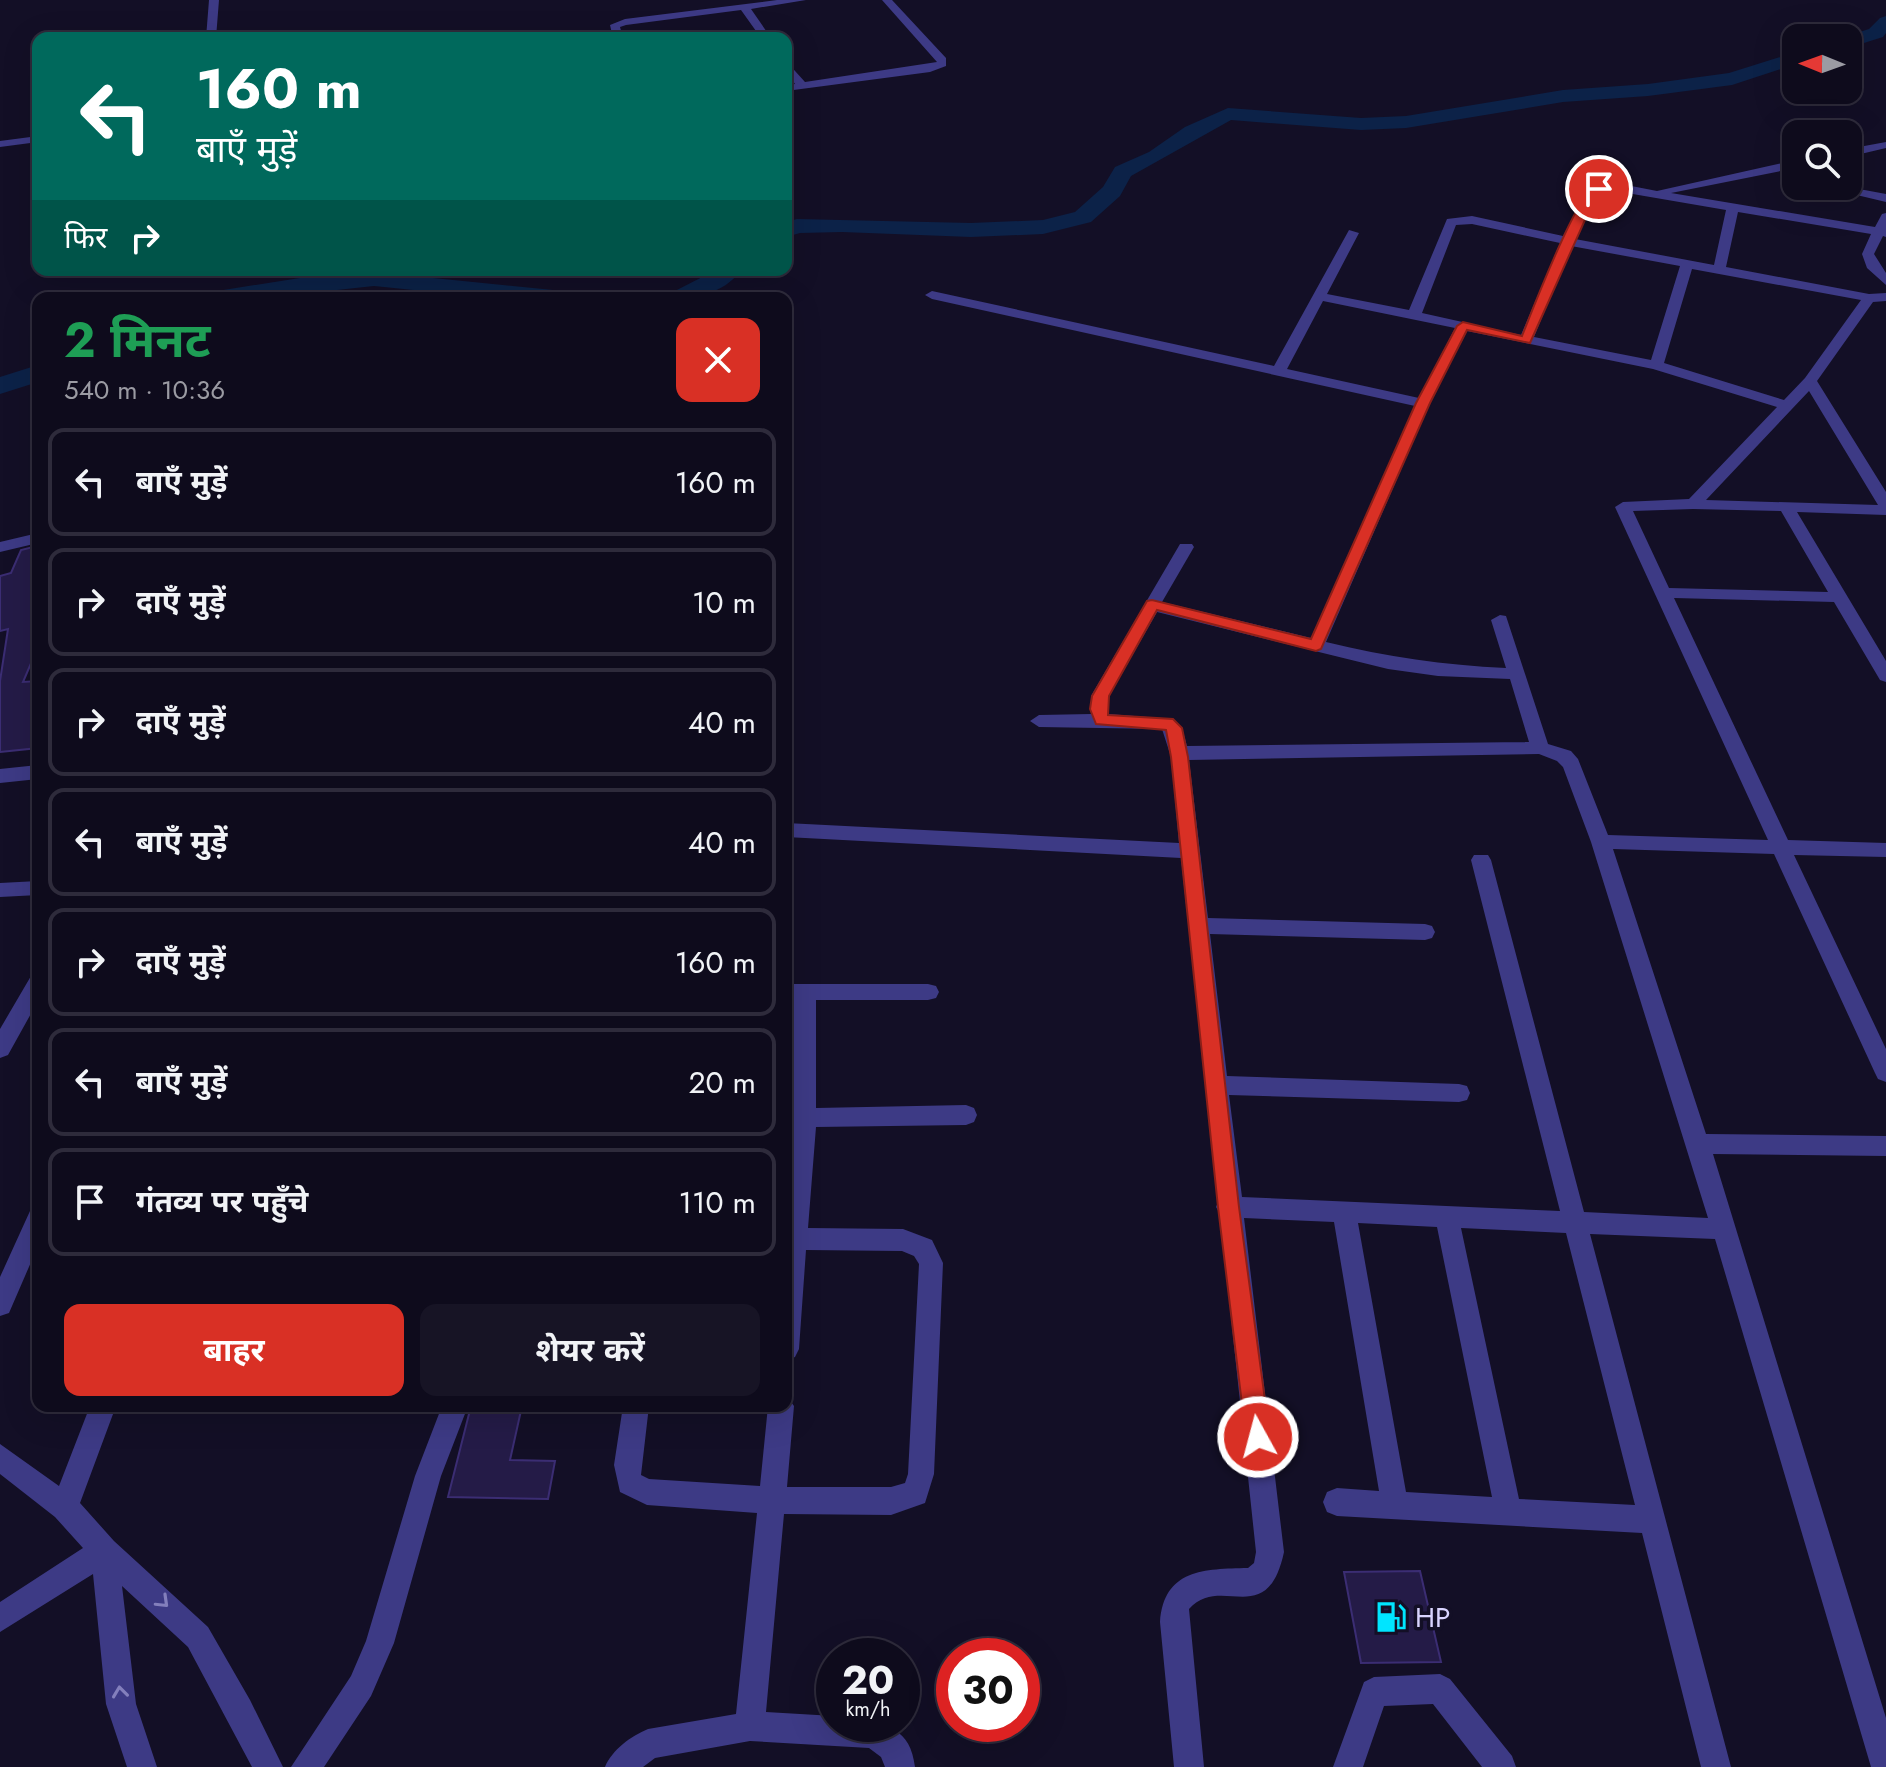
<!DOCTYPE html>
<html lang="hi">
<meta charset="utf-8">
<style>
:root{--surface:#0e0b1c;--page:#171425;--text:#f1f3f6;--muted:#9b9ba3;--line:#2e2b3b;--accent:#d93025}
body{margin:0;font-family:Jost,"Noto Sans Devanagari",sans-serif;background:var(--page);color:var(--text);height:100vh;display:flex;flex-direction:column;font-size:30px;white-space:nowrap}
*{box-sizing:border-box;margin:0}
p{font-size:26px;color:var(--muted)}
.icon{flex:none;width:44px;height:44px;fill:none;stroke:currentColor;stroke-width:2;stroke-linecap:round;stroke-linejoin:round}
.map{position:relative;flex:1;overflow:hidden}
.drawer{position:absolute;left:32px;top:292px;width:760px;height:1120px;display:flex;flex-direction:column;background:var(--surface);border-radius:16px;box-shadow:0 8px 32px #0002,0 0 0 2px var(--line)}
.drawer>*{flex:none}
.banner{position:absolute;left:32px;top:32px;width:760px;height:244px;border-radius:16px;box-shadow:0 8px 32px #0002,0 0 0 2px var(--line);background:#00695c;color:#fff;overflow:hidden}
.needle{width:52px;rotate:271deg}
.controls{position:absolute;left:1782px;top:24px;display:grid;gap:16px}
.controls a{display:grid;place-items:center;width:80px;height:80px;border-radius:16px;background:var(--surface);box-shadow:0 8px 32px #0002,0 0 0 2px var(--line);font-size:40px}
.speed{position:absolute;left:816px;top:1638px;display:flex;gap:16px;font-size:40px;font-weight:700;text-align:center}
.speed>*{display:grid;place-content:center;width:104px;height:104px;border-radius:50%;background:var(--surface);box-shadow:0 8px 32px #0002,0 0 0 2px var(--line);line-height:1}
.speed small{font-size:20px;font-weight:400}
.speed .limit{border:12px solid #d22;background:#fff;color:#111}
.pin{position:absolute;display:grid;place-items:center;width:68px;height:68px;color:#fff;margin:-34px;border:4px solid #fff;border-radius:50%;box-shadow:0 2px 8px #0007}
.me{position:absolute;width:88px;margin:-44px;rotate:353deg;stroke-linejoin:round;filter:drop-shadow(0 0 6px #0008)}
.turn{display:flex;align-items:center;gap:28px;height:168px;padding:0 32px;font-size:36px}
.turn .icon{width:104px;height:104px;stroke-width:2.5}
.turn b{display:block;font-size:56px;line-height:68px}
.then{display:flex;align-items:center;height:76px;padding:0 32px;background:#0003;gap:16px;font-size:30px}
.round{display:grid;place-items:center;flex:none;width:84px;height:84px;border-radius:16px;background:var(--page)}
.head{display:flex;align-items:center;justify-content:space-between;height:136px;padding:0 32px}
h1{font-size:48px;font-weight:700;line-height:60px;color:#1e9e55}
.cta{display:flex;gap:16px;margin-top:auto;padding:16px 32px}
.cta a{flex:1;height:92px;border-radius:16px;background:var(--accent);color:#fff;font-size:32px;font-weight:700;line-height:92px;text-align:center}
.cta a+a{background:var(--page);color:var(--text)}
ul{padding:0;list-style:none}
li{display:flex;align-items:center;gap:24px;height:108px;margin:0 16px 12px;padding:0 16px;border:4px solid var(--line);border-radius:16px}
li div{flex:1}
li b{display:block;font-size:30px}
li em{font-style:normal}
.map>svg:first-child{display:block}
.lines{fill:none;stroke-linecap:round;stroke-linejoin:round}
.canal{fill:#0c2248;fill-rule:evenodd}
.building{fill:#241b47;stroke:#3b2d73;stroke-width:2}
.minor{fill:#3d3a85;fill-rule:evenodd}
.oneway{stroke:#837fbc}
.route{fill:#d93025;stroke:#8d1f18;stroke-width:2}
.labels{text-anchor:middle;dominant-baseline:central;stroke-width:7;stroke-linejoin:round;paint-order:stroke}
.near-poi-label{font-size:28px;fill:#d9d4ff;stroke:#130f26;text-anchor:start}
</style>
<div class="map">
<svg width="1886" height="1767" viewBox="0 0 1886 1767">
<rect width="100%" height="100%" fill="#130f26"/>
<g class="lines">
<path class="canal" d="M 1886,16 L 1886,33 L 1883,37 L 1848,48 L 1848,38 L 1841,38 L 1869,29 L 1880,18 Z
M 1796,52 L 1796,64 L 1732,85 L 1648,96 L 1563,102 L 1406,128 L 1361,130 L 1231,120 L 1131,176 L 1120,196 L 1091,222 L 1043,234 L 971,237 L 842,232 L 800,233 L 786,237 L 786,222 L 797,219 L 971,223 L 1043,220 L 1075,212 L 1103,187 L 1115,167 L 1149,152 L 1185,127 L 1228,108 L 1361,118 L 1406,116 L 1563,90 L 1648,84 L 1729,73 Z
M 716,270 L 741,270 C 723,295 695,298 667,298 L 671,293 Z
M 374,272 L 563,291 L 571,293 L 575,298 L 492,298 L 374,286 L 263,298 L 205,298 L 209,293 L 217,291 L 306,277 Z
M 38,365 L 38,382 L 0,394 L 0,377 Z"/>
</g>
<path class="building" d="M 37,546 L 38,647 L 23,682 L 38,681 L 38,748 L 0,752 L 0,681 L 8,629 L 0,631 L 0,576 L 11,573 L 21,550 Z
M 471,1406 L 522,1406 L 510,1460 L 555,1461 L 548,1499 L 448,1497 Z
M 1420,1571 L 1441,1662 L 1361,1663 L 1344,1572 Z"/>
<g class="lines">
<path class="minor" d="M 209,0 L 219,0 L 216,38 L 206,38 Z
M 777,0 L 806,0 L 751,9 L 771,38 L 761,38 L 741,10 L 626,25 L 620,27 L 623,38 L 613,38 L 610,25 L 625,19 Z
M 882,0 L 892,0 L 946,58 L 946,66 L 930,72 L 786,91 L 786,85 L 795,84 L 786,71 L 786,61 L 805,82 L 937,62 Z
M 38,136 L 38,142 L 0,147 L 0,141 Z
M 1886,142 L 1886,148 L 1848,157 L 1848,149 Z
M 1796,160 L 1796,168 L 1671,193 L 1875,227 L 1882,214 L 1886,213 L 1886,237 L 1883,236 L 1874,254 L 1886,273 L 1886,285 L 1867,268 L 1862,254 L 1871,234 L 1738,212 L 1726,267 L 1869,294 L 1886,293 L 1886,301 L 1873,302 L 1817,381 L 1886,492 L 1886,515 L 1797,512 L 1886,661 L 1886,682 L 1880,680 L 1834,602 L 1674,598 L 1788,840 L 1886,843 L 1886,857 L 1794,855 L 1886,1049 L 1886,1082 L 1878,1079 L 1875,1073 L 1774,854 L 1613,849 L 1706,1134 L 1886,1136 L 1886,1156 L 1713,1154 L 1886,1718 L 1886,1767 L 1871,1767 L 1715,1239 L 1590,1234 L 1731,1767 L 1701,1767 L 1642,1533 L 1337,1516 L 1327,1512 L 1323,1502 L 1327,1492 L 1337,1488 L 1379,1491 L 1334,1222 L 1244,1218 L 1284,1552 C 1267,1631 1221,1573 1189,1609 L 1204,1767 L 1174,1767 L 1160,1622 C 1164,1569 1204,1569 1248,1568 L 1254,1563 L 1256,1552 L 1220,1214 L 1216,1207 L 1218,1202 L 1181,858 L 786,837 L 786,823 L 1179,843 L 1171,757 L 1162,729 L 1039,727 L 1030,721 L 1039,715 L 1091,714 L 1091,696 L 1180,544 L 1192,544 L 1194,547 L 1162,602 L 1311,638 L 1415,406 L 932,299 L 925,295 L 932,291 L 1274,366 L 1349,230 L 1359,233 L 1327,294 L 1409,310 L 1447,219 L 1472,216 L 1563,236 L 1589,188 L 1621,184 L 1657,191 ZM 1621,192 L 1726,210 L 1714,265 L 1575,239 L 1597,194 ZM 1472,224 L 1560,243 L 1521,335 L 1422,313 L 1456,225 ZM 1571,246 L 1680,266 L 1651,360 L 1534,337 ZM 1692,269 L 1861,300 L 1805,378 L 1784,400 L 1664,363 ZM 1323,301 L 1455,328 L 1419,398 L 1287,369 ZM 1467,331 L 1653,369 L 1777,407 L 1689,499 L 1623,502 L 1615,507 L 1768,840 L 1608,835 L 1578,759 L 1571,751 L 1548,744 L 1506,616 L 1500,615 L 1491,620 L 1506,668 C 1444,665 1387,657 1326,642 L 1430,403 ZM 1809,391 L 1878,505 L 1706,500 ZM 1693,509 L 1781,511 L 1828,592 L 1669,588 L 1633,511 ZM 1157,612 L 1388,669 L 1438,676 L 1510,679 L 1529,742 L 1187,746 L 1182,728 L 1173,719 L 1109,714 L 1109,696 ZM 1539,754 L 1557,761 L 1563,767 L 1591,842 L 1708,1218 L 1584,1212 L 1491,860 L 1488,855 L 1474,855 L 1471,860 L 1560,1211 L 1242,1197 L 1229,1095 L 1459,1102 L 1467,1100 L 1470,1093 L 1467,1086 L 1459,1084 L 1227,1076 L 1210,934 L 1425,940 L 1432,938 L 1435,932 L 1432,926 L 1425,924 L 1208,918 L 1189,760 ZM 1358,1223 L 1437,1227 L 1492,1497 L 1406,1492 ZM 1461,1228 L 1566,1233 L 1635,1505 L 1519,1499 Z
M 1819,186 L 1843,186 L 1886,194 L 1886,202 Z
M 38,533 L 38,543 L 0,552 L 0,542 Z
M 38,765 L 38,779 L 0,783 L 0,769 Z
M 38,881 L 38,895 L 0,897 L 0,883 Z
M 38,974 L 38,1001 L 8,1055 L 0,1058 L 0,1029 L 31,976 Z
M 786,984 L 928,984 L 936,986 L 939,992 L 936,998 L 928,1000 L 816,1000 L 816,1108 L 966,1105 L 974,1108 L 977,1115 L 974,1122 L 966,1125 L 816,1127 L 808,1228 L 903,1229 L 932,1240 L 943,1263 L 934,1474 L 925,1503 L 891,1515 L 784,1514 L 766,1712 L 834,1716 L 834,1724 C 872,1724 909,1717 915,1767 L 885,1767 L 881,1757 L 869,1748 L 750,1741 L 655,1758 L 643,1767 L 605,1767 C 612,1750 631,1736 648,1729 L 736,1714 L 757,1513 L 647,1505 L 620,1492 L 614,1465 L 623,1406 L 649,1406 L 641,1475 L 649,1479 L 760,1486 L 768,1406 L 786,1406 L 786,1395 L 794,1406 L 787,1487 L 891,1487 L 905,1483 L 908,1474 L 919,1264 L 914,1256 L 902,1251 L 806,1250 L 799,1349 L 795,1357 L 786,1361 L 786,1205 L 793,1127 L 786,1127 L 786,1107 L 794,1108 L 794,1000 L 786,1000 Z
M 38,1207 L 38,1246 L 9,1313 L 0,1316 L 0,1277 L 30,1211 Z
M 90,1406 L 116,1406 L 80,1503 L 114,1541 L 208,1627 L 250,1700 L 283,1767 L 252,1767 L 188,1647 L 122,1586 L 136,1704 L 157,1767 L 127,1767 L 106,1704 L 93,1574 L 0,1632 L 0,1602 L 83,1548 L 55,1517 L 0,1474 L 0,1444 L 59,1486 Z
M 442,1406 L 468,1406 L 441,1476 L 394,1643 L 371,1696 L 324,1767 L 291,1767 L 351,1676 L 366,1641 L 415,1476 Z
M 1440,1674 L 1450,1679 L 1512,1756 L 1516,1767 L 1482,1767 L 1433,1704 L 1384,1706 L 1363,1767 L 1333,1767 L 1364,1682 L 1374,1677 Z"/>
</g>
<defs><path id="oneway-chevron" d="M-2-3.5L2.5 0L-2 3.5" fill="none" stroke-width="1.6" stroke-linecap="round" stroke-linejoin="round" transform="scale(2)"/></defs>
<g class="oneway">
<use href="#oneway-chevron" transform="translate(163 1602) rotate(44)"/>
<use href="#oneway-chevron" transform="translate(120 1692) rotate(-97)"/>
</g>
<path class="route" d="M 1595,186 L 1605,189 L 1597,193 L 1530,343 L 1467,330 L 1430,403 L 1321,649 L 1316,651 L 1157,610 L 1109,696 L 1108,715 L 1173,719 L 1182,728 L 1188,757 L 1239,1207 L 1270,1437 L 1266,1445 L 1258,1448 L 1249,1445 L 1246,1437 L 1218,1207 L 1171,757 L 1166,730 L 1096,724 L 1090,709 L 1092,696 L 1147,601 L 1152,600 L 1311,639 L 1416,403 L 1457,326 L 1463,322 L 1522,336 C 1532,311 1577,193 1595,186 Z"/>
<defs>
<symbol id="fuel-bare" viewBox="-9 -9 18 18"><path d="M-5.5-6h7V0h2V4h1.3V-2.5L3-4.5l.8-.8L6-3V5H2.5V1h-1V6h-7ZM-4.2-4.7v3.2H.2V-4.7Z" fill="#00e5ff" stroke="#130f26" stroke-width="2.5" paint-order="stroke"/></symbol>
</defs>
<g fill-rule="evenodd">
<use href="#fuel-bare" x="1369" y="1595" width="44" height="44"/>
</g>
<g class="labels">
<g class="near-poi-label">
<text x="1415" y="1617">HP</text>
</g>
</g>
</svg>
<div class="controls">
<a><svg class="needle" viewBox="-14 -14 28 28"><path d="M0-13l5 13h-10z" fill="#e53935"/><path d="M0 13l5-13h-10z" fill="#9b9ba3"/></svg></a>
<a><svg class="icon" aria-label="search" viewBox="0 0 24 24"><circle cx="10" cy="10" r="6"/><path d="M15 15l6 6"/></svg></a>
</div>
<div class="speed"><div>20<small>km/h</small></div><div class="limit">30</div></div>
<div class="pin" style="left:1599px;top:189px;background:#d93025"><svg class="icon" aria-label="arrive" viewBox="0 0 24 24"><path d="M6 21V4h12l-3 4 3 4H6"/></svg></div>
<svg class="me" style="left:1258px;top:1437px" viewBox="-20 -20 40 40"><circle r="17" fill="#d93025" stroke="#fff" stroke-width="3"/><path d="M0-11L8 9 0 5-8 9z" fill="#fff"/></svg>
<div class="banner">
<div class="turn"><svg class="icon" aria-label="left" viewBox="0 0 24 24"><path d="M17 20v-9H6M10 6l-5 5 5 5"/></svg><div><b>160 m</b>बाएँ मुड़ें</div></div>
<div class="then">फिर<svg class="icon" aria-label="right" viewBox="0 0 24 24"><path d="M7 20v-9h11M14 6l5 5-5 5"/></svg></div>
</div>
<section class="drawer">
<div class="head"><div><h1>2 मिनट</h1><p>540 m · 10:36</p></div><a class="round" style="background:#d93025;color:#fff"><svg class="icon" aria-label="close" viewBox="0 0 24 24"><path d="M6 6l12 12M18 6L6 18"/></svg></a></div>
<ul>
<li><svg class="icon" aria-label="left" viewBox="0 0 24 24"><path d="M17 20v-9H6M10 6l-5 5 5 5"/></svg><div><b>बाएँ मुड़ें</b></div><em>160 m</em></li>
<li><svg class="icon" aria-label="right" viewBox="0 0 24 24"><path d="M7 20v-9h11M14 6l5 5-5 5"/></svg><div><b>दाएँ मुड़ें</b></div><em>10 m</em></li>
<li><svg class="icon" aria-label="right" viewBox="0 0 24 24"><path d="M7 20v-9h11M14 6l5 5-5 5"/></svg><div><b>दाएँ मुड़ें</b></div><em>40 m</em></li>
<li><svg class="icon" aria-label="left" viewBox="0 0 24 24"><path d="M17 20v-9H6M10 6l-5 5 5 5"/></svg><div><b>बाएँ मुड़ें</b></div><em>40 m</em></li>
<li><svg class="icon" aria-label="right" viewBox="0 0 24 24"><path d="M7 20v-9h11M14 6l5 5-5 5"/></svg><div><b>दाएँ मुड़ें</b></div><em>160 m</em></li>
<li><svg class="icon" aria-label="left" viewBox="0 0 24 24"><path d="M17 20v-9H6M10 6l-5 5 5 5"/></svg><div><b>बाएँ मुड़ें</b></div><em>20 m</em></li>
<li><svg class="icon" aria-label="arrive" viewBox="0 0 24 24"><path d="M6 21V4h12l-3 4 3 4H6"/></svg><div><b>गंतव्य पर पहुँचे</b></div><em>110 m</em></li>
</ul>
<div class="cta"><a>बाहर</a><a>शेयर करें</a></div>
</section>
</div>
